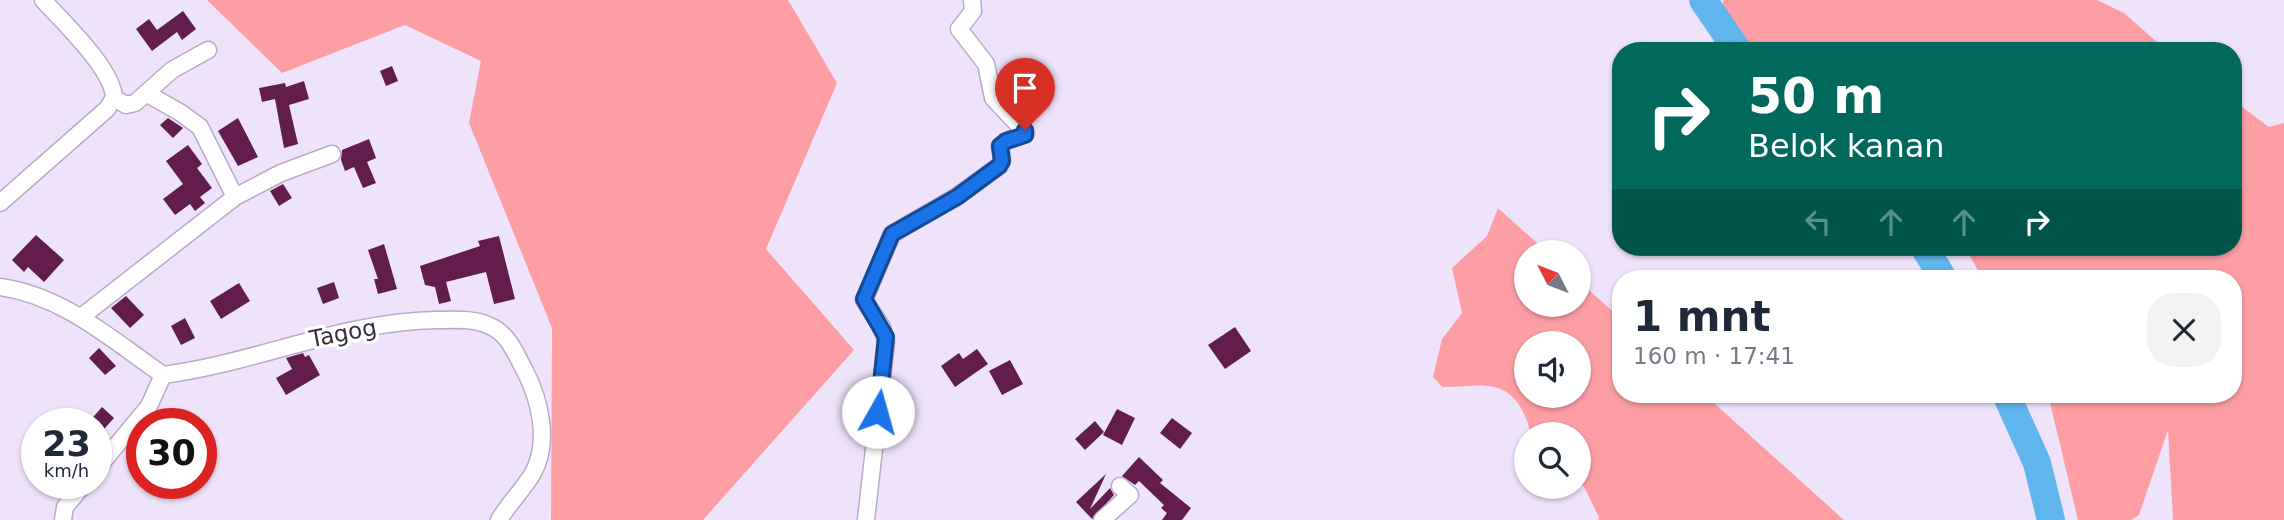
<!DOCTYPE html>
<html lang="id">
<meta charset="utf-8">
<style>
:root{--surface:#fff;--page:#f2f2f3;--text:#1f2937;--muted:#747a83}
body{margin:0;font-family:"DejaVu Sans",sans-serif;background:var(--page);color:var(--text);height:100vh;display:flex;flex-direction:column;font-size:26px;white-space:nowrap}
*{box-sizing:border-box;margin:0}
p{font-size:23px;color:var(--muted)}
.icon{flex:none;width:38px;height:38px;fill:none;stroke:currentColor;stroke-width:2;stroke-linecap:round;stroke-linejoin:round}
.map{position:relative;flex:1;overflow:hidden}
.side{position:absolute;left:1612px;top:270px;width:630px;height:133px;display:flex;flex-direction:column;background:var(--surface);border-radius:28px;box-shadow:0 2px 5px #0004}
.side>*{flex:none}
.hud{position:absolute;left:1612px;top:42px;width:630px;height:214px;border-radius:28px;box-shadow:0 2px 5px #0004;background:#00695c;color:#fff;overflow:hidden}
.needle{width:46px;rotate:312deg}
.controls{position:absolute;left:1514px;top:240px;display:grid;gap:14px}
.controls a{display:grid;place-items:center;width:77px;height:77px;border-radius:50%;background:var(--surface);box-shadow:0 2px 5px #0004;font-size:35px}
.speed{position:absolute;left:21px;top:408px;display:flex;gap:14px;font-size:35px;font-weight:700;text-align:center}
.speed>*{display:grid;place-content:center;width:91px;height:91px;border-radius:50%;background:var(--surface);box-shadow:0 2px 5px #0004;line-height:1}
.speed small{font-size:18px;font-weight:400}
.speed .limit{border:10px solid #d22;background:#fff;color:#111}
.pin{position:absolute;display:grid;place-items:center;width:60px;height:60px;color:#fff;margin:-72px -30px;border-radius:50% 50% 50% 0;rotate:-45deg;box-shadow:0 0 7px #0007}
.pin .icon{rotate:45deg}
.me{position:absolute;width:77px;margin:-38px;rotate:7deg;stroke-linejoin:round;filter:drop-shadow(0 0 5px #0008)}
.turn{display:flex;align-items:center;gap:24px;height:147px;padding:0 21px;font-size:32px}
.turn .icon{width:91px;height:91px;stroke-width:2.5}
.turn b{display:block;font-size:49px;line-height:60px}
.lanes{display:flex;align-items:center;height:66px;padding:0 21px;background:#0003;justify-content:center;gap:35px;direction:ltr}
.lanes .off{opacity:.35}
.round{display:grid;place-items:center;flex:none;width:74px;height:74px;border-radius:28px;background:var(--page)}
.headline{display:flex;align-items:center;justify-content:space-between;height:119px;padding:0 21px}
h1{font-size:42px;font-weight:800;line-height:52px}
.map>svg:first-child{display:block}
.green{fill:#fd9ea5;fill-rule:evenodd}
.lines{fill:none;stroke-linecap:round;stroke-linejoin:round}
.river{stroke:#60b5ec;stroke-width:28}
.building{fill:#621d4d}
.minor-casing{stroke:#b9abc8;stroke-width:19}
.minor{stroke:#fff;stroke-width:16}
.route-casing{stroke:#114b97;stroke-width:18}
.route{stroke:#1a73e8;stroke-width:12}
.labels{text-anchor:middle;dominant-baseline:central;stroke-width:7;stroke-linejoin:round;paint-order:stroke}
.street-label{font-size:23px;fill:#342e3a;stroke:#fff}
</style>
<div class="map">
<svg width="2284" height="520" viewBox="0 0 2284 520">
<rect width="100%" height="100%" fill="#efe3fb"/>
<path class="green" d="M 207,0 L 788,0 L 837,83 L 766,249 L 854,350 L 703,520 L 551,520 L 552,328 L 469,123 L 481,61 L 405,25 L 282,73 Z
M 1723,0 L 2097,0 L 2124,13 L 2167,51 L 1762,51 L 1721,23 Z
M 2233,100 L 2269,127 L 2284,123 L 2284,520 L 2173,520 L 2168,430 L 2139,515 L 2131,520 L 2078,520 L 2048,394 L 2233,394 L 2233,278 L 1982,278 L 1965,247 L 2233,247 Z
M 1498,208 L 1547,252 L 1526,252 L 1526,304 L 1578,304 L 1579,281 L 1620,318 L 1620,394 L 1704,394 L 1844,520 L 1598,520 L 1599,517 L 1583,485 L 1579,484 L 1578,434 L 1530,434 C 1529,424 1526,417 1521,408 C 1502,376 1473,388 1442,387 L 1433,377 L 1442,339 L 1462,313 L 1452,268 L 1487,236 ZM 1526,343 L 1578,343 L 1578,396 L 1526,396 Z"/>
<g class="lines">
<path class="river" d="M 1703,0 L 1738,51
M 1924,247 L 1943,278
M 2006,394 L 2037,463 L 2051,520"/>
</g>
<path class="building" d="M 183,11 L 196,29 L 182,40 L 177,32 L 152,51 L 136,29 L 149,19 L 157,30 Z
M 392,66 L 398,81 L 386,86 L 380,71 Z
M 304,81 L 309,99 L 289,105 L 298,144 L 284,148 L 275,99 L 262,102 L 259,88 L 285,83 L 286,87 Z
M 168,118 L 183,128 L 173,138 L 160,125 Z
M 238,118 L 258,157 L 238,166 L 218,131 Z
M 369,139 L 376,158 L 367,162 L 376,183 L 363,188 L 354,167 L 345,171 L 341,160 L 342,150 Z
M 188,145 L 202,164 L 197,168 L 212,188 L 200,197 L 205,203 L 195,211 L 190,204 L 175,215 L 163,199 L 183,184 L 166,161 Z
M 283,184 L 292,198 L 279,206 L 270,191 Z
M 36,235 L 64,260 L 44,282 L 28,267 L 24,272 L 12,260 Z
M 499,236 L 515,299 L 494,304 L 486,272 L 446,282 L 451,301 L 439,304 L 435,287 L 425,285 L 420,266 L 480,246 L 478,241 Z
M 384,244 L 397,289 L 378,294 L 374,279 L 378,279 L 368,250 Z
M 334,282 L 339,298 L 323,304 L 317,288 Z
M 239,283 L 250,301 L 221,319 L 210,301 Z
M 126,296 L 144,315 L 130,328 L 111,308 Z
M 185,318 L 195,338 L 181,345 L 171,326 Z
M 1235,327 L 1251,351 L 1225,369 L 1208,345 Z
M 99,348 L 116,366 L 105,375 L 89,358 Z
M 977,349 L 988,364 L 955,387 L 941,366 L 959,353 L 963,359 Z
M 303,353 L 305,357 L 309,355 L 320,375 L 286,395 L 276,378 L 292,369 L 286,358 Z
M 1010,360 L 1023,384 L 1002,395 L 989,371 Z
M 102,407 L 114,418 L 96,438 L 96,424 L 87,424 Z
M 1117,409 L 1135,418 L 1122,445 L 1103,435 Z
M 1172,418 L 1192,433 L 1180,449 L 1160,433 Z
M 1095,421 L 1104,432 L 1085,450 L 1075,439 Z
M 1139,457 L 1163,480 L 1160,483 L 1191,508 L 1182,520 L 1162,520 L 1167,513 L 1161,508 L 1164,505 L 1139,481 L 1135,485 L 1122,476 Z
M 1106,474 L 1090,509 L 1110,488 L 1114,495 L 1092,519 L 1076,502 Z"/>
<g class="lines">
<defs>
<path id="minor" d="M 146,93 L 181,113 L 200,127 L 235,197
M 114,98 L 126,105 L 135,103 L 172,70 L 208,50
M 0,203 L 107,109 L 114,98 C 113,69 63,22 43,0
M 0,287 C 64,296 112,340 163,375 C 256,363 343,321 438,320 C 455,320 474,318 490,326 C 509,334 516,355 525,371 C 540,400 550,442 533,473 C 523,490 509,503 499,520
M 81,317 L 235,197 L 281,173 L 332,154
M 96,470 L 149,406 L 163,375
M 63,520 L 65,507 L 85,483
M 866,520 L 886,342 L 882,327 L 864,300 L 892,234 L 956,197 L 999,166 L 1002,161 L 1000,146 L 1006,141 L 1026,133 L 993,98 L 986,64 L 959,29 L 973,11 L 972,0
M 1102,520 L 1130,495 L 1120,486"/>
</defs>
<use href="#minor" class="minor-casing"/>
<use href="#minor" class="minor"/>
</g>
<g class="lines">
<defs>
<path id="route" d="M 878,412 L 886,337 L 864,299 L 892,234 L 957,197 L 999,166 L 1002,161 L 1000,146 L 1006,141 L 1025,135 L 1025,130"/>
</defs>
<use href="#route" class="route-casing"/>
<use href="#route" class="route"/>
</g>
<g class="labels">
<g class="street-label">
<text transform="translate(343 333) rotate(-11)">Tagog</text>
</g>
</g>
</svg>
<div class="controls">
<a><svg class="needle" viewBox="-14 -14 28 28"><path d="M0-13l5 13h-10z" fill="#e53935"/><path d="M0 13l5-13h-10z" fill="#747a83"/></svg></a>
<a><svg class="icon" aria-label="sound" viewBox="0 0 24 24"><path d="M4 9h4l5-4v14l-5-4H4zM17 9q2 3 0 6"/></svg></a>
<a><svg class="icon" aria-label="search" viewBox="0 0 24 24"><circle cx="10" cy="10" r="6"/><path d="M15 15l6 6"/></svg></a>
</div>
<div class="speed"><div>23<small>km/h</small></div><div class="limit">30</div></div>
<div class="pin" style="left:1025px;top:130px;background:#d93025"><svg class="icon" aria-label="arrive" viewBox="0 0 24 24"><path d="M6 21V4h12l-3 4 3 4H6"/></svg></div>
<svg class="me" style="left:878px;top:412px" viewBox="-20 -20 40 40"><circle r="19" fill="#fff"/><path d="M0-13L10 11 0 6-10 11z" fill="#1a73e8"/></svg>
<div class="hud">
<div class="turn"><svg class="icon" aria-label="right" viewBox="0 0 24 24"><path d="M7 20v-9h11M14 6l5 5-5 5"/></svg><div><b>50 m</b>Belok kanan</div></div>
<div class="lanes"><svg class="icon off" aria-label="left" viewBox="0 0 24 24"><path d="M17 20v-9H6M10 6l-5 5 5 5"/></svg><svg class="icon off" aria-label="ahead" viewBox="0 0 24 24"><path d="M12 20V5M6 11l6-6 6 6"/></svg><svg class="icon off" aria-label="ahead" viewBox="0 0 24 24"><path d="M12 20V5M6 11l6-6 6 6"/></svg><svg class="icon" aria-label="right" viewBox="0 0 24 24"><path d="M7 20v-9h11M14 6l5 5-5 5"/></svg></div>
</div>
<section class="side">
<div class="headline"><div><h1>1 mnt</h1><p>160 m · 17:41</p></div><a class="round"><svg class="icon" aria-label="close" viewBox="0 0 24 24"><path d="M6 6l12 12M18 6L6 18"/></svg></a></div>
</section>
</div>
